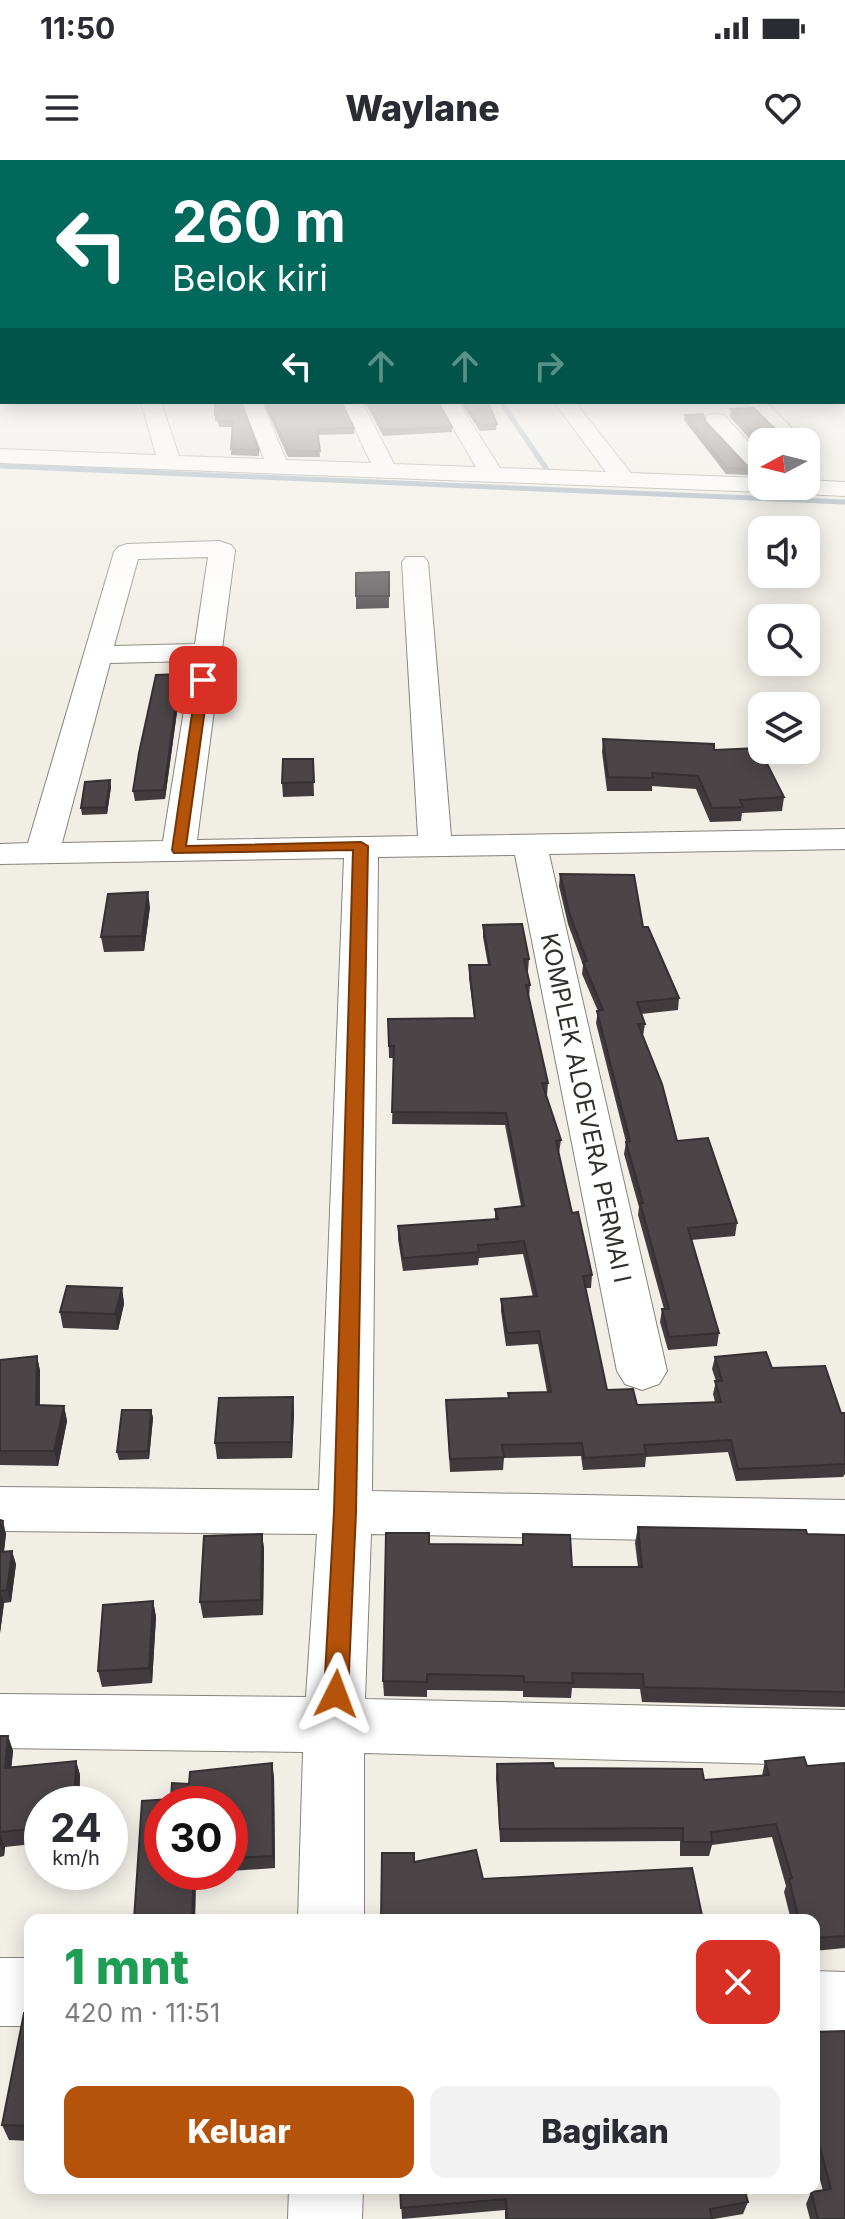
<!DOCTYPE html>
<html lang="id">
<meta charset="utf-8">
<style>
:root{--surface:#fff;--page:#f2f2f3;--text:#2b2b33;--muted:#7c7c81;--accent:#b45309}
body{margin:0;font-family:Inter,sans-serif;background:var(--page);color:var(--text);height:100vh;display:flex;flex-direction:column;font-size:30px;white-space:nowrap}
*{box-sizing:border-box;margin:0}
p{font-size:26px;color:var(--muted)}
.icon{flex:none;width:44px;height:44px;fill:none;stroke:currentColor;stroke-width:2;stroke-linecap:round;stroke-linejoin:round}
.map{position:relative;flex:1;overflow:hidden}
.details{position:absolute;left:24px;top:1754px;width:796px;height:280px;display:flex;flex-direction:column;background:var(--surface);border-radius:16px;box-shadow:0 4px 20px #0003}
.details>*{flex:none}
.banner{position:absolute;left:0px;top:0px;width:846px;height:244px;box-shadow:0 4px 20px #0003;background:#00695c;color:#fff;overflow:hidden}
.needle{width:52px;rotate:263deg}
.controls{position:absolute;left:748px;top:268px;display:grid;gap:16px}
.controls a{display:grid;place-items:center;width:72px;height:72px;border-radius:16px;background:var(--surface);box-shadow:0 4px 20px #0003;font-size:40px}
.speed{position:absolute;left:24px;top:1626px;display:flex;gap:16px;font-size:40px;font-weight:700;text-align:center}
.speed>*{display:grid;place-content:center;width:104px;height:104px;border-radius:50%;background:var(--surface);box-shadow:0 4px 20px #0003;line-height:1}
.speed small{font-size:20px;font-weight:400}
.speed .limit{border:12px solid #d22;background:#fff;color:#111}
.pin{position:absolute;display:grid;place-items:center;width:68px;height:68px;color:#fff;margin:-34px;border-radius:16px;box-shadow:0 4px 12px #0006}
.me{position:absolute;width:88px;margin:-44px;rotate:3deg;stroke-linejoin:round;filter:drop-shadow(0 0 6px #0008)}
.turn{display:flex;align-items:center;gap:28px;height:168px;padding:0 40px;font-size:36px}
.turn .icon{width:104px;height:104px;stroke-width:2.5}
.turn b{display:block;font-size:56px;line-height:68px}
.lanes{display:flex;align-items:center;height:76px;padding:0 40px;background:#0003;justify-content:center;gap:40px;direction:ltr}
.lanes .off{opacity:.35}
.round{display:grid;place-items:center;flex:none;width:84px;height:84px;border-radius:16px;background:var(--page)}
.head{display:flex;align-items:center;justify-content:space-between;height:136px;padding:0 40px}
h1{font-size:48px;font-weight:800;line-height:60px;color:#1e9e55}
.action{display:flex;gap:16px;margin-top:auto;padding:16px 40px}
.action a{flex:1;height:92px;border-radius:16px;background:var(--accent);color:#fff;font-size:32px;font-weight:800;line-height:92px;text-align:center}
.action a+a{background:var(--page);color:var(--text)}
.status{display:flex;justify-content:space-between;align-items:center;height:56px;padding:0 40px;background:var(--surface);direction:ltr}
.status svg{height:22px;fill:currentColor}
header{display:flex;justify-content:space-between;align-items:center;height:104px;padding:0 40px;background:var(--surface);font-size:36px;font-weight:800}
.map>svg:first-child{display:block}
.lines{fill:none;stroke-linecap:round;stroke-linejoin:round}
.stream{stroke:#8299aa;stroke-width:5}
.minor-casing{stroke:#86847c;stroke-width:2}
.minor{fill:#fff;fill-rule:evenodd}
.wall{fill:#413b3e}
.shaded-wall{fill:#353032}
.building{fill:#4c4548;stroke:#353032;stroke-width:2}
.route{fill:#b45309;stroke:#753606;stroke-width:2}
.labels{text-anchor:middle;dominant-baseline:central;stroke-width:8;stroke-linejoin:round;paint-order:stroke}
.street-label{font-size:24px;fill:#302f2c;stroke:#fff}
</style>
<div class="status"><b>11:50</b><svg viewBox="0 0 49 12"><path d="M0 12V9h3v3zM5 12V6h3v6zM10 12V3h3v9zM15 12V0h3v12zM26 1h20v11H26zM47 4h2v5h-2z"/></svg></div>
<header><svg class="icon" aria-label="menu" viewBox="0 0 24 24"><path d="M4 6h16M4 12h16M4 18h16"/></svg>Waylane<svg class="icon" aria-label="heart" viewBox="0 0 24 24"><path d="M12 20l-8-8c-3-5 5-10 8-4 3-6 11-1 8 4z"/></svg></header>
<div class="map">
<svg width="845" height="2059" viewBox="0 0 845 2059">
<rect width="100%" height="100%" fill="#f1eee6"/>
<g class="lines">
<path class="stream" d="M 501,242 L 550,314
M 0,306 L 845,342"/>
<defs>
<path id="minor" d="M 141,242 L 161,242 L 179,296 L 264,299 L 242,242 L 262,242 L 286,300 L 371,303 L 342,242 L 362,242 L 394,304 L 476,307 L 438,242 L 458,242 L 500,308 L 606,312 L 554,242 L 575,242 L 631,313 L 762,318 L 762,326 L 806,326 L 806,320 L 845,322 L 845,336 L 784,333 L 773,326 L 762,332 L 0,303 L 0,289 L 156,295 Z
M 744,242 L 766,242 L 806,282 L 783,282 Z
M 716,254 L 724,255 L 762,297 L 762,317 L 754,315 L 708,265 L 705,260 L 708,255 Z
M 219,381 L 231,385 L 235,390 L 197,680 L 418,676 L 402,402 L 406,397 L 424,397 L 428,402 L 451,676 L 845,669 L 845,689 L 549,694 L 667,1211 L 659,1224 L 642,1230 L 625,1224 L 617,1211 L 515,695 L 378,697 L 372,1331 L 845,1340 L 845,1384 L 371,1374 L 365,1539 L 845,1550 L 845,1606 L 364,1593 L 364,1760 L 298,1760 L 303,1592 L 0,1588 L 0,1534 L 306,1537 L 317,1374 L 0,1371 L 0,1327 L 319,1330 L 344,698 L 0,704 L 0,684 L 28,683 L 114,392 L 118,387 L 127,384 ZM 208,397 L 195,484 L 114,486 L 138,399 ZM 192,501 L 163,681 L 62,683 L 110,503 Z
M 0,1798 L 30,1798 L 30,1866 L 0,1866 Z
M 814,1811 L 845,1812 L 845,1880 L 814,1879 Z
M 289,2028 L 363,2028 L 362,2059 L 288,2059 Z"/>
</defs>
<use href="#minor" class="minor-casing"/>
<use href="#minor" class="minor"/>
</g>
<path class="wall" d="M 215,242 L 259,290 L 259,296 L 231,295 L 233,267 L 219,267 L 218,261 L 215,261 Z
M 263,242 L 341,242 L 354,268 L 354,274 L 318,275 L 320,297 L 288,297 Z
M 365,242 L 438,242 L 452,267 L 452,272 L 383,276 Z
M 460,242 L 488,242 L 497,264 L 496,270 L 480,271 Z
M 731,249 L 791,281 L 791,282 L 762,282 L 762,293 L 730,257 Z
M 685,255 L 750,309 L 749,315 L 726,314 L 684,260 Z
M 389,412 L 389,448 L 356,449 L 356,413 Z
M 181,523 L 165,639 L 135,641 L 133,631 Z
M 603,579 L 714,590 L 784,637 L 782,651 L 742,653 L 741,661 L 710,662 L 696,629 L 652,626 L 652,631 L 607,631 L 602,592 Z
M 313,599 L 314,636 L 283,637 L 282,623 Z
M 110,620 L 111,627 L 107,654 L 82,655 L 81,648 Z
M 560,714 L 643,767 L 679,838 L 678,850 L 641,854 L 645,864 L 643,876 L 677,981 L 737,1063 L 735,1076 L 691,1080 L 719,1173 L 717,1186 L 668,1190 L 660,1162 L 662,1149 L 664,1149 L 638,1055 L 639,1047 L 624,994 L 626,982 L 596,863 L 598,851 L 582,814 L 583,805 L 568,764 L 559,726 Z
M 150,747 L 144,791 L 104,792 L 101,777 Z
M 483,765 L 529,799 L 528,811 L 527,811 L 530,825 L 529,838 L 548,923 L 547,935 L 546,935 L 561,980 L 559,993 L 572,1053 L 592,1115 L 591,1128 L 585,1128 L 607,1230 L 637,1245 L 715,1242 L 713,1234 L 716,1221 L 712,1209 L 715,1197 L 772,1208 L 841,1253 L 845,1253 L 845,1314 L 843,1317 L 736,1321 L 728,1292 L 646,1297 L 645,1307 L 583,1310 L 581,1296 L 504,1298 L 503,1310 L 450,1312 L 446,1240 L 508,1238 L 508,1233 L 547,1232 L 538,1184 L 506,1186 L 501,1151 L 501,1139 L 533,1137 L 523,1094 L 479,1098 L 478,1105 L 403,1111 L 398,1079 L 398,1066 L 495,1059 L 495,1049 L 521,1046 L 505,965 L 392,964 L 394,898 L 389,898 L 388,859 L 474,858 L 469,818 L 469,805 L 488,805 L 483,777 Z
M 122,1128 L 124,1144 L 118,1170 L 63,1168 L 60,1152 Z
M 37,1196 L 40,1211 L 40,1245 L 64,1246 L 67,1261 L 58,1306 L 0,1305 L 0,1200 Z
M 293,1237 L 294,1253 L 292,1298 L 217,1299 L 215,1283 Z
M 151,1250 L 153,1258 L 149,1299 L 119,1300 L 117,1292 Z
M 0,1360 L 6,1374 L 4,1392 L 16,1404 L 11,1442 L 4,1443 L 0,1473 Z
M 638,1367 L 807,1374 L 845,1375 L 845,1547 L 642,1542 L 640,1529 L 572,1528 L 571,1538 L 523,1537 L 523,1531 L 427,1530 L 427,1537 L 384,1536 L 383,1521 L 429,1384 L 522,1385 L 523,1374 L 572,1407 L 638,1407 L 635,1383 Z
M 262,1374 L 264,1389 L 263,1455 L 203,1458 L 200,1442 Z
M 153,1441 L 156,1457 L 152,1523 L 102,1527 L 98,1511 Z
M 0,1576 L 8,1576 L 13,1591 L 11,1607 L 76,1601 L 80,1615 L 79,1644 L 42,1644 L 42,1683 L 5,1687 L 4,1696 L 0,1697 Z
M 765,1601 L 807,1606 L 845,1603 L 845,1788 L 814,1791 L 814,1760 L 791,1760 L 784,1732 L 786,1726 L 772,1677 L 712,1685 L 709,1696 L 680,1696 L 680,1681 L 500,1682 L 496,1618 L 497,1604 L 704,1620 L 762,1616 Z
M 274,1616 L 275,1708 L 230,1711 L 230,1644 L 162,1712 L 213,1712 L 196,1713 L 195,1760 L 134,1760 L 171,1639 L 189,1624 Z
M 30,1853 L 30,1981 L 9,1980 L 2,1965 Z
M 814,1872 L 845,2059 L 810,2059 L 806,2044 L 811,2032 L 823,2031 L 814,1997 Z
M 125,2028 L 172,2028 L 126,2032 Z
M 400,2028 L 748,2042 L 743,2054 L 714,2059 L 505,2059 L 505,2050 L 402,2059 Z"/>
<path class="shaded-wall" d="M 180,514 L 181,523 L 165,639 L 164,630 Z
M 110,620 L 111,627 L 107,654 L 106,647 Z
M 148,732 L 150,747 L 144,791 L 142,776 Z
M 122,1128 L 124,1144 L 118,1170 L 115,1154 Z
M 37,1196 L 40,1211 L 39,1260 L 36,1245 Z
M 293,1237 L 294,1253 L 292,1298 L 291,1282 Z
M 64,1246 L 67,1261 L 58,1306 L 54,1291 Z
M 151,1250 L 153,1258 L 149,1299 L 148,1291 Z
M 3,1361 L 6,1374 L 2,1405 L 0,1398 L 0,1380 Z
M 262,1374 L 264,1389 L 263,1455 L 261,1440 Z
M 12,1391 L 16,1404 L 11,1442 L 7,1430 Z
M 0,1430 L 4,1443 L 0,1473 Z
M 153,1441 L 156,1457 L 152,1523 L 149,1508 Z
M 8,1576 L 13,1591 L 10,1623 L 5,1608 Z
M 76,1601 L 80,1615 L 79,1644 L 74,1644 Z
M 272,1603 L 274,1616 L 275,1708 L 273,1696 Z
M 0,1673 L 5,1687 L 4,1696 L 0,1684 Z
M 194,1712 L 196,1712 L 195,1760 L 192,1760 Z"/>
<path class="building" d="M 215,242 L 241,242 L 259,290 L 231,289 L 233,261 L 218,261 L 218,255 L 215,255 Z
M 266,242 L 341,242 L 354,268 L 317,269 L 320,291 L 288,291 Z
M 368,242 L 438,242 L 452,267 L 383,270 Z
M 464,242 L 488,242 L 497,264 L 480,265 Z
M 754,248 L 782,276 L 791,281 L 762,283 L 731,249 Z
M 703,254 L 706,262 L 750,309 L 727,308 L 685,255 Z
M 389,412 L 389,436 L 356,436 L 356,413 Z
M 180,514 L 164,630 L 133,631 L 139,593 L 156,515 Z
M 603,579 L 714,584 L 714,590 L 759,588 L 784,637 L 740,640 L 743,647 L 712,648 L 698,616 L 652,613 L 653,618 L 608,617 Z
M 283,599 L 313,599 L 314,622 L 282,623 Z
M 110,620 L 106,647 L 81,648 L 85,622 Z
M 560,714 L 634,715 L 643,767 L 648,767 L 679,838 L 637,842 L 645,864 L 638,864 L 662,924 L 677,981 L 708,978 L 737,1063 L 688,1068 L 719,1173 L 669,1177 L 662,1149 L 669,1149 L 640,1043 L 643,1043 L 626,982 L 630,981 L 597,851 L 603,850 L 583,802 L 587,801 L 569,752 Z
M 148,732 L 142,776 L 101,777 L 108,734 Z
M 522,764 L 529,799 L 524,799 L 530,825 L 526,825 L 548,923 L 542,923 L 561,980 L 556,981 L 572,1053 L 578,1052 L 592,1115 L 583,1116 L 607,1230 L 633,1229 L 637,1245 L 721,1242 L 715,1221 L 722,1221 L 715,1197 L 766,1192 L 772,1208 L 825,1206 L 841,1253 L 845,1253 L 845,1304 L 738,1309 L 731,1280 L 644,1285 L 646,1294 L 584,1298 L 582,1283 L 502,1285 L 504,1297 L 450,1299 L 446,1240 L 509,1238 L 508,1233 L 551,1232 L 539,1171 L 507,1173 L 501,1139 L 537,1136 L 524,1081 L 478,1085 L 479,1092 L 403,1098 L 398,1066 L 498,1059 L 495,1049 L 524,1046 L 506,953 L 392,952 L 394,886 L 389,886 L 388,859 L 475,858 L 469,805 L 490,805 L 483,765 Z
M 67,1126 L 122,1128 L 115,1154 L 60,1152 Z
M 37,1196 L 36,1245 L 64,1246 L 54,1291 L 0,1291 L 0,1200 Z
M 293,1237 L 291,1282 L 215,1283 L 219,1238 Z
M 122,1250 L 151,1250 L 148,1291 L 117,1292 Z
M 0,1360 L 3,1361 L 0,1380 Z
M 638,1367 L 806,1370 L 807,1374 L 845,1375 L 845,1532 L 644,1527 L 643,1514 L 572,1513 L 573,1523 L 524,1522 L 524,1516 L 427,1514 L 427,1522 L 383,1521 L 386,1373 L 429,1373 L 429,1384 L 523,1385 L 523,1374 L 570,1375 L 572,1407 L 642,1407 Z
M 262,1374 L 261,1440 L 200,1442 L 204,1376 Z
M 12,1391 L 7,1430 L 0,1431 L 0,1392 Z
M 153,1441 L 149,1508 L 98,1511 L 103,1445 Z
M 0,1576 L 8,1576 L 5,1608 L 76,1601 L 74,1644 L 42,1644 L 42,1668 L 0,1672 Z
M 804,1597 L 807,1606 L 845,1603 L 845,1776 L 814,1778 L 814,1760 L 799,1760 L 789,1719 L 792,1718 L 776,1664 L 711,1672 L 712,1682 L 683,1682 L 683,1668 L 500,1669 L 497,1604 L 553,1603 L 554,1608 L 702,1609 L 704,1620 L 769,1615 L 765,1601 Z
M 272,1603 L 273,1696 L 230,1698 L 230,1644 L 162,1644 L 162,1712 L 194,1712 L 192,1760 L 134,1760 L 142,1641 L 171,1639 L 172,1623 L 189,1624 L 190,1612 Z
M 476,1690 L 483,1719 L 692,1708 L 703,1760 L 381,1760 L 382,1693 L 414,1693 L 414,1702 Z
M 24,1853 L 30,1853 L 30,1966 L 2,1965 Z
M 845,1871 L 845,2059 L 818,2059 L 811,2032 L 831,2029 L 814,1966 L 814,1872 Z
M 400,2028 L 744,2028 L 748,2042 L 710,2049 L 712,2059 L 507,2059 L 506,2039 L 401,2048 Z"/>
<linearGradient id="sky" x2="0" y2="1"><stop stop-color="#8dbce5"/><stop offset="0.43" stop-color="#f9f7f4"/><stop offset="1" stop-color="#f9f7f4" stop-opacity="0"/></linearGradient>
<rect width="845" height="511" fill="url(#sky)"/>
<path class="route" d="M 203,517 L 209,520 L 186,686 L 361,682 L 368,686 L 356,1352 L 348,1534 L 345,1542 L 336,1545 L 327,1542 L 324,1534 L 334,1352 L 353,690 L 174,693 L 172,690 L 197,520 Z"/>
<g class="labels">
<g class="street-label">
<text transform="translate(586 948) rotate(78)">KOMPLEK ALOEVERA PERMAI I</text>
</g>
</g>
</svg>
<div class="controls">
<a><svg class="needle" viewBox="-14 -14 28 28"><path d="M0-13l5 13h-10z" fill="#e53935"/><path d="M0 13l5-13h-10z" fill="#7c7c81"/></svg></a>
<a><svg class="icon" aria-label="sound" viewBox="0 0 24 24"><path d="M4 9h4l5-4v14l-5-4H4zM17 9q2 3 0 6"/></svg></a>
<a><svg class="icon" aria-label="search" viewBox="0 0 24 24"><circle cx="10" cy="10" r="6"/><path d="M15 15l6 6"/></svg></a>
<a><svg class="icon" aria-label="layers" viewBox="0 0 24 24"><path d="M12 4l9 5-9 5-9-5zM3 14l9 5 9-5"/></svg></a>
</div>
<div class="speed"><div>24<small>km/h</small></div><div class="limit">30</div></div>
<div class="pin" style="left:203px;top:520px;background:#d93025"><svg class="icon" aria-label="arrive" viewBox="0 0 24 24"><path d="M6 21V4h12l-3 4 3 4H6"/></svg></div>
<svg class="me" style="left:336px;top:1534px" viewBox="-20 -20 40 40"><path d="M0-17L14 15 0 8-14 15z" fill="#b45309" stroke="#fff" stroke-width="4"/></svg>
<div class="banner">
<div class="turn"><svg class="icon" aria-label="left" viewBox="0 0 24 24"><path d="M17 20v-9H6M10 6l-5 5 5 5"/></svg><div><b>260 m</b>Belok kiri</div></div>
<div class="lanes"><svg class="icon" aria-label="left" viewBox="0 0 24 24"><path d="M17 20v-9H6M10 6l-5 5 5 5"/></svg><svg class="icon off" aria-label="ahead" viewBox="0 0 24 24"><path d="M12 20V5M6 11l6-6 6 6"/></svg><svg class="icon off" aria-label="ahead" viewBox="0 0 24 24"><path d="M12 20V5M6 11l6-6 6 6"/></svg><svg class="icon off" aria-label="right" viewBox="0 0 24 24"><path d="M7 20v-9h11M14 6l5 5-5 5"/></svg></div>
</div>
<section class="details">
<div class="head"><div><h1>1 mnt</h1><p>420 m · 11:51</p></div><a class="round" style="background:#d93025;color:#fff"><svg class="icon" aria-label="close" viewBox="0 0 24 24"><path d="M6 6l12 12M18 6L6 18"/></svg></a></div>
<div class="action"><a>Keluar</a><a>Bagikan</a></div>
</section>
</div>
